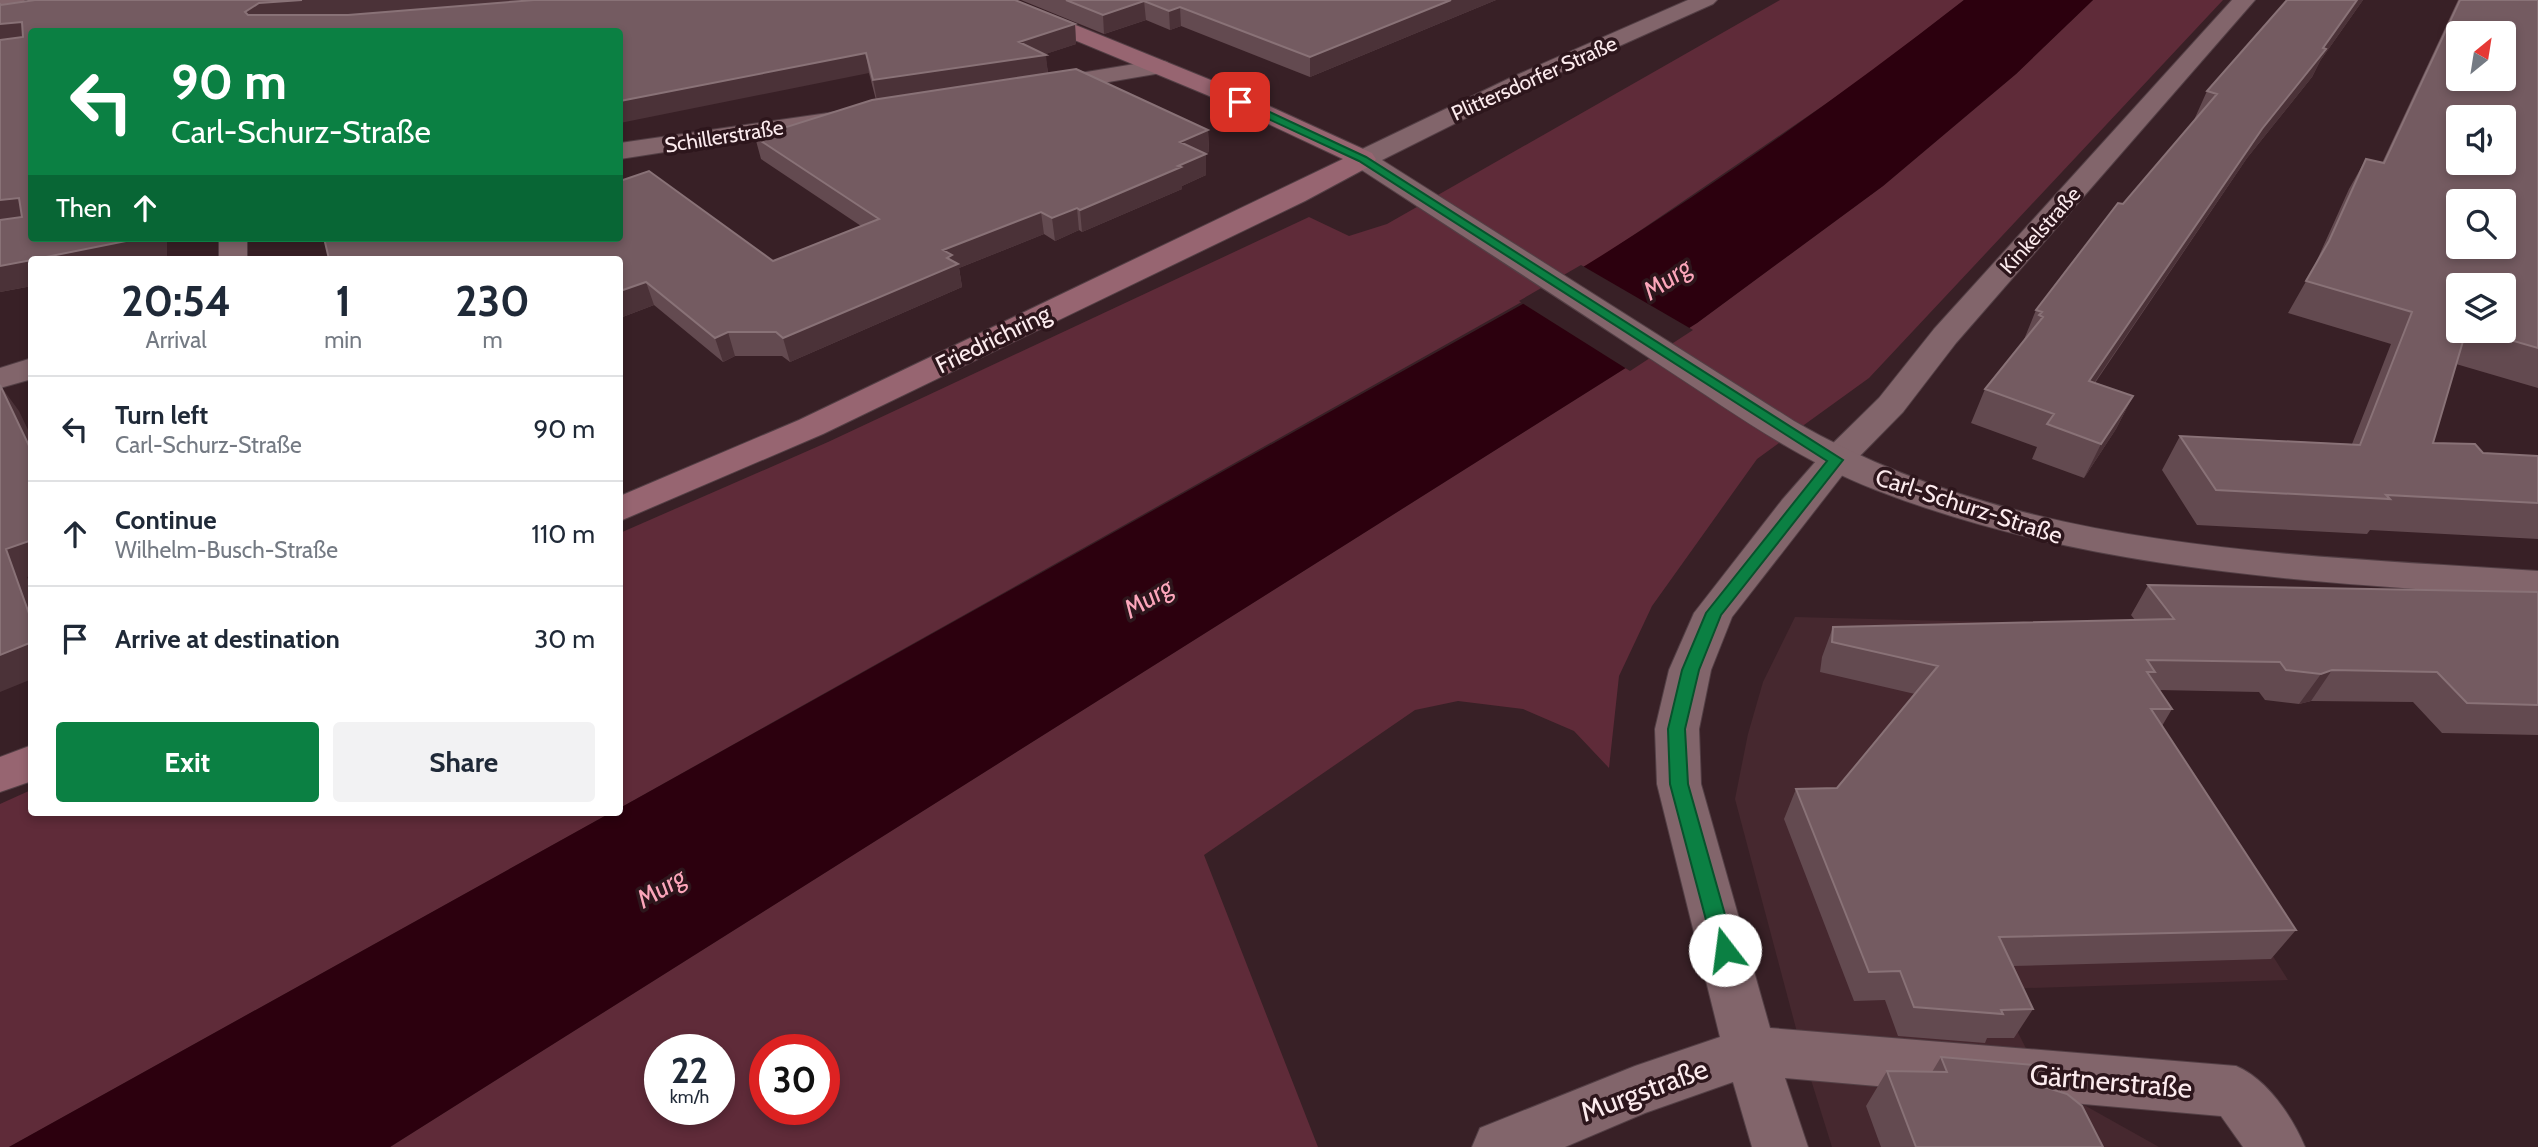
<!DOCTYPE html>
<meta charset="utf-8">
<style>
:root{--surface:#fff;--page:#f2f2f3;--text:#1f2937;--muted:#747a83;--line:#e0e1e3;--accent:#0b8043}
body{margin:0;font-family:Cabin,sans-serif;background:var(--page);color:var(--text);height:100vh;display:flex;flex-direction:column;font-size:26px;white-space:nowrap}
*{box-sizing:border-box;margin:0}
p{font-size:23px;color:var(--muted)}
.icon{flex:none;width:38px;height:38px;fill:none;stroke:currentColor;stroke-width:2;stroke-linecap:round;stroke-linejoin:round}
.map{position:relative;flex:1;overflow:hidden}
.panel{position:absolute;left:28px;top:256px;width:595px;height:560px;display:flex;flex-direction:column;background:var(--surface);border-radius:7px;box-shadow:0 4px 10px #0003}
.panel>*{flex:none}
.hud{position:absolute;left:28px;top:28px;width:595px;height:214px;border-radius:7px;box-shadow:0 4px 10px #0003;background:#0b8043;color:#fff;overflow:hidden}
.needle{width:46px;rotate:30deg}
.tools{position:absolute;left:2446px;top:21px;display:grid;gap:14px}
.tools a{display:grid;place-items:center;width:70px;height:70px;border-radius:7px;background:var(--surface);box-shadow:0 4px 10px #0003;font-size:35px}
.speed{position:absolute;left:644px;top:1034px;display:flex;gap:14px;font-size:35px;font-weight:700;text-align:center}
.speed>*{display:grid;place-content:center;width:91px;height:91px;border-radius:50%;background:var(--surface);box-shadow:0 4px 10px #0003;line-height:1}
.speed small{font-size:18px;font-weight:400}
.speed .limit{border:10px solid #d22;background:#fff;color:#111}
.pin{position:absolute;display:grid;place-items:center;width:60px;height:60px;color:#fff;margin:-30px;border-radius:14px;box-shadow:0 4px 10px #0006}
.me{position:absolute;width:77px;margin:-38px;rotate:345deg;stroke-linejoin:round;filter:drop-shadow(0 0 5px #0008)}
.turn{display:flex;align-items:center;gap:24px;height:147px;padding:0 28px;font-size:32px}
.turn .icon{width:91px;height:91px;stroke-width:2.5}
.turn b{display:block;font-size:49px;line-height:60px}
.then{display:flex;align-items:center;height:66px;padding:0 28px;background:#0003;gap:14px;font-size:26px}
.eta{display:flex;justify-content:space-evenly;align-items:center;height:119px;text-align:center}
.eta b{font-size:42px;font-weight:700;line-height:49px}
.primary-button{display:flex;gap:14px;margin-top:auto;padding:14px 28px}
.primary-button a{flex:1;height:80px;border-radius:7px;background:var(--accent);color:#fff;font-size:28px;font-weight:700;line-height:80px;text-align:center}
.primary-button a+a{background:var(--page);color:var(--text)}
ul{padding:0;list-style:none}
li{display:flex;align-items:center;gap:21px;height:105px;padding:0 28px;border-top:2px solid var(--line)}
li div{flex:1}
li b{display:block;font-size:26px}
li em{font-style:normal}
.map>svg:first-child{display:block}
.built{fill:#46282f}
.green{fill:#5f2b39;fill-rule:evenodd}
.water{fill:#2c000e}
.pier{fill:#382026}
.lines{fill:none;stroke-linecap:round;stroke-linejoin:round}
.minor-casing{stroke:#533f45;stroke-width:2}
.tertiary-casing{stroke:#533f45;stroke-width:2}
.secondary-casing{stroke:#533f45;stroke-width:2}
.minor{fill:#82656b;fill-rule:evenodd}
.tertiary{fill:#82656b;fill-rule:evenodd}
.secondary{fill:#976571;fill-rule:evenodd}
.wall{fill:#634a50;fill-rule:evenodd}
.shaded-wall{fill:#4b3238}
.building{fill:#745b61;stroke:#897277;stroke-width:2;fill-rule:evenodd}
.route{fill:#0b8043;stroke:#07532c;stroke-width:2}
.labels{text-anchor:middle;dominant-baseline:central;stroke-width:7;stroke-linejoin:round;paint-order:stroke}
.far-street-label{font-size:21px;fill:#fcebee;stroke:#2d161c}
.street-label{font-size:24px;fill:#fcebee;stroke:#2d161c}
.water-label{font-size:26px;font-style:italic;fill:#fca6bb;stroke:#2d161c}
.near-street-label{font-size:28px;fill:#fcebee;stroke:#2d161c}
</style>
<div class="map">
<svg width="2538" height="1147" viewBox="0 0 2538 1147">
<rect width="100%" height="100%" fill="#382026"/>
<path class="built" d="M 1795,617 L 2096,625 L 2172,796 L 2288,980 L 1996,989 L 2043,1082 L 2159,1147 L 1832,1147 L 1802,1051 L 1735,799 L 1748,734 L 1763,682 Z"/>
<path class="green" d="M 1780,0 L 1964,0 L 1865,77 L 1600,258 L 620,808 L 620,533 L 828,442 L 1309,217 L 1349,236 L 1387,224 Z
M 2093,0 L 2223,0 L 1869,378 L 1757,459 L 1652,606 L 1619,676 L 1609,768 L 1574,731 L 1523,709 L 1458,701 L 1415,710 L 1204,855 L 1318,1147 L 390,1147 L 1697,323 L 1883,186 L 2016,74 ZM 660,1050 L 719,1050 L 719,1110 L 660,1110 ZM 765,1050 L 824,1050 L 824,1110 L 765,1110 Z
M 31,790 L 32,812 L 612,812 L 9,1147 L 0,1147 L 0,804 Z"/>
<path class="water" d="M 1964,0 L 2093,0 L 2016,74 L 1883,186 L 1697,323 L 390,1147 L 9,1147 L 612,812 L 620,812 L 620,808 L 1521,305 C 1675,213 1823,110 1964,0 Z"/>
<path class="pier" d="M 1581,265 L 1693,330 L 1630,371 L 1519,301 Z"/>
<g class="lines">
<defs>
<path id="minor" d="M 0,0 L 25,0 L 21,4 L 0,12 Z
M 2232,0 L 2255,0 L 1956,343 L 1903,412 L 1848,468 L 1732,617 L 1711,670 L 1699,729 L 1701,784 L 1770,1028 L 2236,1066 C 2267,1079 2292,1116 2305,1147 L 2243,1147 L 2221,1116 L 1785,1078 L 1808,1147 L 1752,1147 L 1733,1082 L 1645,1113 L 1565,1147 L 1472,1147 L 1480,1128 L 1635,1066 L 1720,1037 L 1657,784 L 1655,729 L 1669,670 L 1694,613 L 1782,500 L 1824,452 L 1879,398 L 1934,329 Z
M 1159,60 L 1167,62 L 1171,67 L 1167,72 L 1044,93 L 1036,91 L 1032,86 L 1036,81 L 1044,79 Z
M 842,111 L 851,113 L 854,118 L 851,123 L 620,159 L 620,143 Z
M 219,238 L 247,238 L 247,259 L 219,259 Z
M 32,358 L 32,379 L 0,388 L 0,368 Z"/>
<path id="tertiary" d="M 1688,0 L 1717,0 L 1713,4 L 1528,87 L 1382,160 L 1794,421 C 2018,551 2286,554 2538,571 L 2538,597 C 2314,582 2087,572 1876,490 C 1799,461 1731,411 1663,367 C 1560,299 1457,232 1354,165 L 1350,159 L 1354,153 L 1512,77 Z"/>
<path id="secondary" d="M 984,0 L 1014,0 L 1223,85 L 1372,153 L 1376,159 L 1372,165 L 1305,201 L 823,434 L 620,521 L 620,496 L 799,420 L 1343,159 L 1207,95 L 988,4 Z
M 32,745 L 32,781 L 0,792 L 0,757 Z"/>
</defs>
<use href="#minor" class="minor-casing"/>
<use href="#tertiary" class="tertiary-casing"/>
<use href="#secondary" class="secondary-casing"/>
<use href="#minor" class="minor"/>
<use href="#tertiary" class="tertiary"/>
<use href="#secondary" class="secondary"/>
</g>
<path class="wall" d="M 1021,0 L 1496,0 L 1310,77 L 1181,26 L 1170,30 L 1146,20 L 1104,34 Z
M 2287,0 L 2363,0 L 2320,61 L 2312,77 L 2247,158 L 2095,383 L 2133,396 L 2116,429 L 2084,478 L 2032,459 L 2037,447 L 1971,423 L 1985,389 L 2023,342 L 2036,310 L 2123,204 L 2194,120 L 2207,91 Z
M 2458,0 L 2538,0 L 2538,388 L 2456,364 L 2433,443 L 2483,453 L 2538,456 L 2538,539 L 2370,530 L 2367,534 L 2197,525 L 2162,470 L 2180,436 L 2352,444 L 2391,344 L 2288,313 L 2313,269 L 2349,189 L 2366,159 L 2382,163 ZM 2504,285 L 2504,331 L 2459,331 Z
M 1,5 L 1075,24 L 1076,44 L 1045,54 L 1048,73 L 1208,130 L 1209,152 L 1205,153 L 1206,175 L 1182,186 L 1182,189 L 1082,232 L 1079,230 L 1055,241 L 1044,234 L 959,268 L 962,287 L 790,362 L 782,356 L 735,356 L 723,362 L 654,305 L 620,318 L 620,259 L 773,261 L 861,226 L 761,159 L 755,137 L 876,100 L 869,73 L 620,32 L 32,32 L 32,238 L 167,238 L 167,258 L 162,259 L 32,259 L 32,286 L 0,292 Z
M 2148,585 L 2538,592 L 2538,735 L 2442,733 L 2413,702 L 2311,701 L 2299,704 L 2265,700 L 2259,692 L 2159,690 L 2172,709 L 2162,726 L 2296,930 L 2271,959 L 2012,966 L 2033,1009 L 2014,1038 L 1987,1038 L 1985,1043 L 1898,1036 L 1885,1000 L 1854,1001 L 1784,819 L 1796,789 L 1837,788 L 1915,694 L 1820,672 L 1822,657 L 1833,627 L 2135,620 L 2131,615 Z
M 1941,1057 L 2044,1087 L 2103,1147 L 1881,1147 L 1866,1106 L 1887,1071 L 1932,1072 Z"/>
<path class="shaded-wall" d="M 302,0 L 552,0 L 254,32 L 245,12 L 259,3 Z
M 1451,0 L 1496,0 L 1310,77 L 1310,57 Z
M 2357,0 L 2363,0 L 2320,61 L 2312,77 L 2247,158 L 2073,414 L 2089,381 L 2262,129 Z
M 1144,1 L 1146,20 L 1104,34 L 1103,15 Z
M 1180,7 L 1181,26 L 1170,30 L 1169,11 Z
M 22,22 L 32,37 L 0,44 L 0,24 Z
M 1075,24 L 1076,44 L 1043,55 L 1046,55 L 1048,74 L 877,101 L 873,80 L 1019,42 Z
M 866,53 L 869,73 L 620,123 L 620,101 Z
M 1208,130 L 1209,152 L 1181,163 L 1180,142 Z
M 1206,154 L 1206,175 L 1182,186 L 1182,189 L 1082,232 L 1080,210 Z
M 19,198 L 32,217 L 0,224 L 0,200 Z
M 1077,208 L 1079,230 L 1055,241 L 1052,218 Z
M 1041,212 L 1044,234 L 959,268 L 962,287 L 790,362 L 783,338 L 943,250 Z
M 141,238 L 167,238 L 167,258 L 162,259 L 36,259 Z
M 32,260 L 32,286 L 0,292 L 0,266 Z
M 646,282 L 654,305 L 620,318 L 620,291 Z
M 728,332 L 735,356 L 723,362 L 715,338 Z
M 0,385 L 19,411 L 32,438 L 32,452 Z
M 2133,396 L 2116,429 L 2084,478 L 2101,444 Z
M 32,540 L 32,575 L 27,577 L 32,588 L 32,622 L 6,549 Z
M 32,642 L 32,679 L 0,692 L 0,655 Z
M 2332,670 L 2311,701 L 2299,704 L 2321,674 Z"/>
<path class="building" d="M 35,0 L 302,0 L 259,3 L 245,12 L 248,15 L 348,15 L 534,0 L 1015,0 L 1075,24 L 1019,42 L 1046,55 L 873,80 L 866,53 L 620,101 L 620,32 L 32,32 L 32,238 L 141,238 L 36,259 L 32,259 L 32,260 L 0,266 L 0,220 L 22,217 L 19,198 L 0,200 L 0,40 L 23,37 L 22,22 L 0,24 L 0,4 L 1,5 Z
M 1066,0 L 1451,0 L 1310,57 L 1180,7 L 1169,11 L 1144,1 L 1103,15 Z
M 2287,0 L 2357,0 L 2323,48 L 2326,49 L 2262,129 L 2089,381 L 2133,396 L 2101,444 L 2047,424 L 2054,414 L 1985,389 L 2043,317 L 2039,315 L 2042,312 L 2036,310 L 2118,203 L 2123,204 L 2217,94 L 2207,91 Z
M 2460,0 L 2538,0 L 2538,348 L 2479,331 L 2504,331 L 2504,285 L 2459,285 L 2459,331 L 2466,331 L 2433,443 L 2475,444 L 2483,453 L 2538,456 L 2538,503 L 2386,495 L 2390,499 L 2216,490 L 2180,436 L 2360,445 L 2412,312 L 2306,281 L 2329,241 L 2366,159 L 2384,163 ZM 2459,33 L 2504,33 L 2504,79 L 2459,79 ZM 2459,117 L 2504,117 L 2504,163 L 2459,163 ZM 2459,201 L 2504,201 L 2504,247 L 2459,247 Z
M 1076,69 L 1208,130 L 1180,142 L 1206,154 L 1178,166 L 1181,167 L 1080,210 L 1077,208 L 1052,218 L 1041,212 L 943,250 L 952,255 L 947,258 L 958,264 L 783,338 L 776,332 L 728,332 L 715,338 L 646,282 L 620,291 L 620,259 L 329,259 L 324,238 L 387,239 L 390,238 L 620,238 L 620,181 L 649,171 L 773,261 L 879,219 L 755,137 L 872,100 Z
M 0,385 L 32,452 L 32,540 L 6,549 L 32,622 L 32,642 L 0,655 Z
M 2148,585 L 2538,592 L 2538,705 L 2467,703 L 2437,672 L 2332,670 L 2321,674 L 2286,670 L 2280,662 L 2147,660 L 2155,672 L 2147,672 L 2172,709 L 2151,709 L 2296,930 L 1999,937 L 2033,1009 L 2001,1010 L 2003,1014 L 1914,1007 L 1900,971 L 1869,972 L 1796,789 L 1837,788 L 1938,666 L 1832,642 L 1833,627 L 2174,619 Z
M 1941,1057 L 2034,1065 L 2044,1087 L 2067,1094 L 2082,1106 L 2103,1147 L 1916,1147 L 1887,1071 L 1947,1072 Z"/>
<path class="route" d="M 1240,98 L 1366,157 L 1843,460 L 1721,615 L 1699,670 L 1685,729 L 1688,784 L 1735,950 L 1732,956 L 1725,959 L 1718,956 L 1714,950 L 1670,784 L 1668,729 L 1682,670 L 1706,613 L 1827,461 L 1359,161 L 1236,104 Z"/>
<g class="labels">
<g class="far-street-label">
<text transform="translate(1534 78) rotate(-24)">Plittersdorfer Straße</text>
<text transform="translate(724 136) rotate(-9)">Schillerstraße</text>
<text transform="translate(2040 230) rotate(-48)">Kinkelstraße</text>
</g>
<g class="street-label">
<text transform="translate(993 339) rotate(-26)">Friedrichring</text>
<text transform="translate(1969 506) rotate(18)">Carl-Schurz-Straße</text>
</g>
<g class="water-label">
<text transform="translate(1667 279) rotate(-34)">Murg</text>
<text transform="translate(1148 598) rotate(-31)">Murg</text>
<text transform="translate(661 888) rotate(-31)">Murg</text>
</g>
<g class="near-street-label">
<text transform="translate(2111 1081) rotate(5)">Gärtnerstraße</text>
<text transform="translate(1644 1090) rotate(-20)">Murgstraße</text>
</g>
</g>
</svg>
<div class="tools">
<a><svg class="needle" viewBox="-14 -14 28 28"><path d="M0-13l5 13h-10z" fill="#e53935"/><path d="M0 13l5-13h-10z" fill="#747a83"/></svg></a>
<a><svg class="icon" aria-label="sound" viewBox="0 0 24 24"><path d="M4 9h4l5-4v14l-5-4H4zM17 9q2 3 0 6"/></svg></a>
<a><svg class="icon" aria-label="search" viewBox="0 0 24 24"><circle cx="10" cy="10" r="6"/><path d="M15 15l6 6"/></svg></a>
<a><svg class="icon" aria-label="layers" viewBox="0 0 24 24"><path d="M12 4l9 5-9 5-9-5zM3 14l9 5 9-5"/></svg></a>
</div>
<div class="speed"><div>22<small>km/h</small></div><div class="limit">30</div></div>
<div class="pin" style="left:1240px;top:102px;background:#d93025"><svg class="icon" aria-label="arrive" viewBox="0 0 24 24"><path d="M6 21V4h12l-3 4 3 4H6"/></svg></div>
<svg class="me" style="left:1725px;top:950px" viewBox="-20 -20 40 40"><circle r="19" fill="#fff"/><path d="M0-13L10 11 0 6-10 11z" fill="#0b8043"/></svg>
<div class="hud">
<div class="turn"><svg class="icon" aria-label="left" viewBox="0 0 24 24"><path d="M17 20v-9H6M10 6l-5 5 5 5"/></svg><div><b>90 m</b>Carl-Schurz-Straße</div></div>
<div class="then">Then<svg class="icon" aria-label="ahead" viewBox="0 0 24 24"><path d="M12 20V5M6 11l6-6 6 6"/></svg></div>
</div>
<section class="panel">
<div class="eta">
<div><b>20:54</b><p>Arrival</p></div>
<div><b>1</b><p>min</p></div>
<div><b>230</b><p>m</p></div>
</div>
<ul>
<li><svg class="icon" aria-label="left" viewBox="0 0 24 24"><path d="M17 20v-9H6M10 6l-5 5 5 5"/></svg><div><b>Turn left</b><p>Carl-Schurz-Straße</p></div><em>90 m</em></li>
<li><svg class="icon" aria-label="ahead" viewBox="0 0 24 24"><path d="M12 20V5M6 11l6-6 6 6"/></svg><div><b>Continue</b><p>Wilhelm-Busch-Straße</p></div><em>110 m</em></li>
<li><svg class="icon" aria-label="arrive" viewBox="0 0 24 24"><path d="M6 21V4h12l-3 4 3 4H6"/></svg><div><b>Arrive at destination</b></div><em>30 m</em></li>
</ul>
<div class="primary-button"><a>Exit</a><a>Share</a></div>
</section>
</div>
